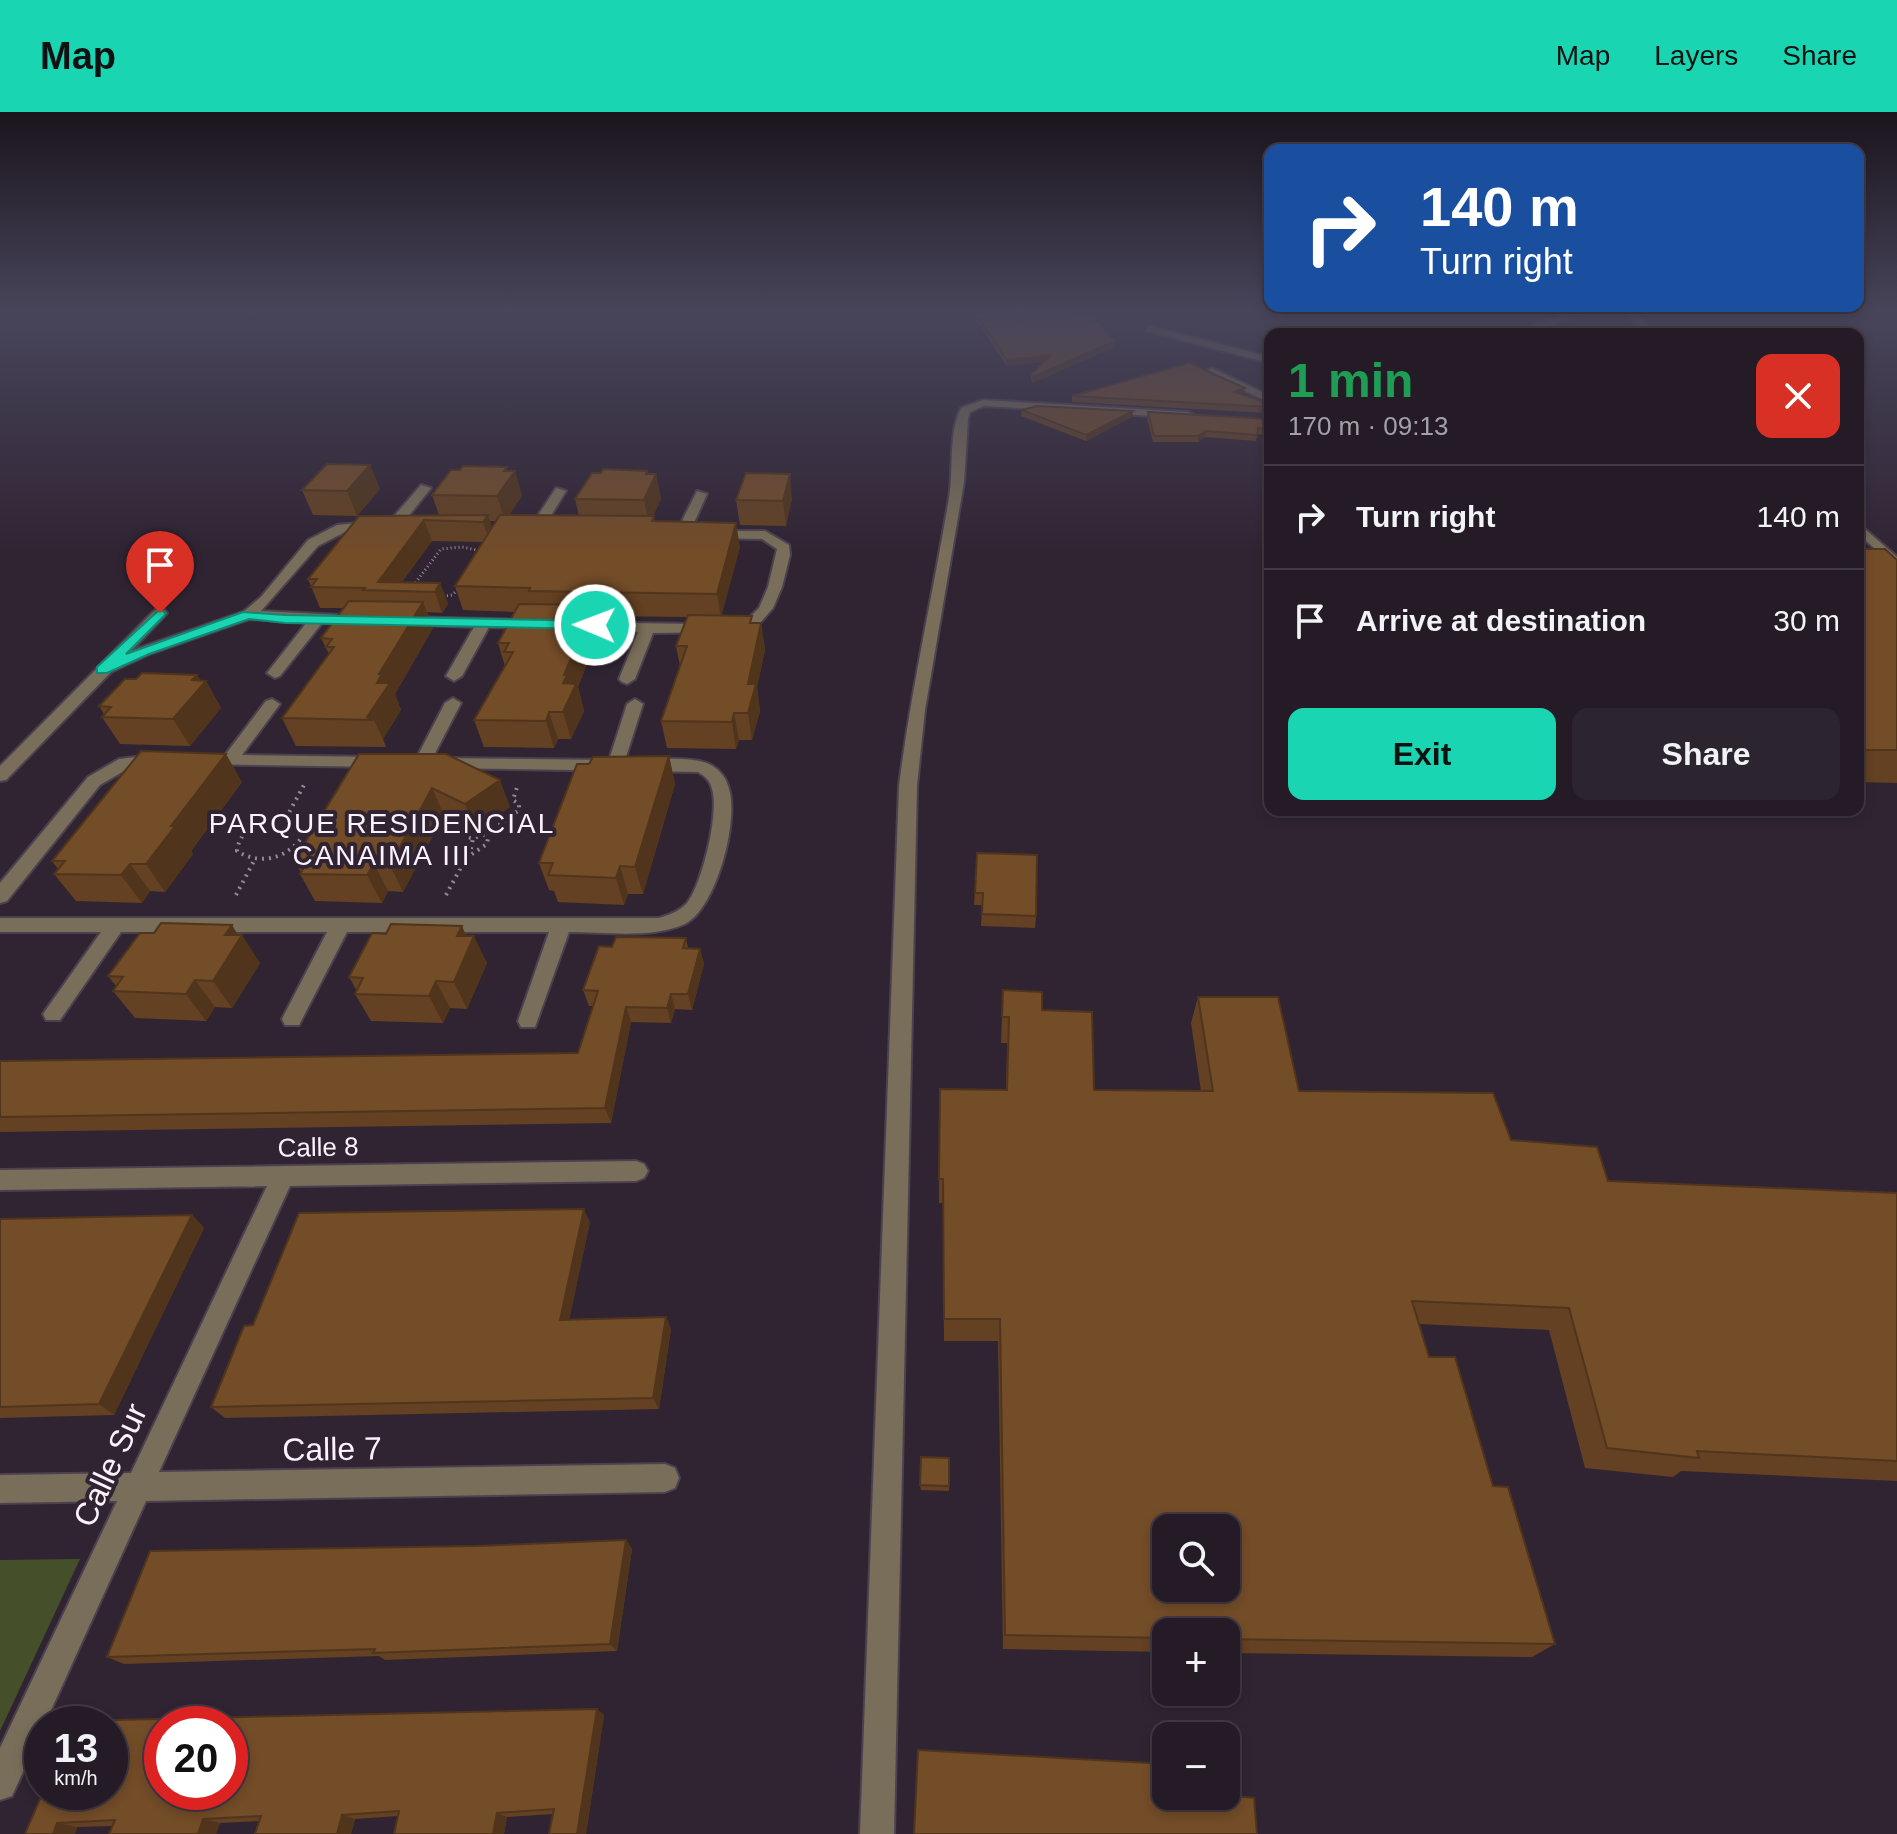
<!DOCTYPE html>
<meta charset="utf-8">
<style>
:root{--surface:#241b26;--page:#2c242e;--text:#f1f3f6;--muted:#a3a1a7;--line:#413943;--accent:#19d5b2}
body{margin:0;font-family:Arial,sans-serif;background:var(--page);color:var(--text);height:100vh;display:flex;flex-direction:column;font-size:30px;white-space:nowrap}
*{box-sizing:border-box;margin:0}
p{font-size:26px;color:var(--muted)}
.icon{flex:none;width:44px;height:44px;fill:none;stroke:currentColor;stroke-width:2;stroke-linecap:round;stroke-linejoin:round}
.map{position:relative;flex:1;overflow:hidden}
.side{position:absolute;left:1264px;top:216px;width:600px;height:488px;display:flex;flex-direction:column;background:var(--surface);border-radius:16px;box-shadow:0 4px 12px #0003,0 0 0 2px var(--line)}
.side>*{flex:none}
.hud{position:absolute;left:1264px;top:32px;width:600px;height:168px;border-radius:16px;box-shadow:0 4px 12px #0003,0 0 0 2px var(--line);background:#1a4fa0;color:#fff;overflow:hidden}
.fabs{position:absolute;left:1152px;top:1402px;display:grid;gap:16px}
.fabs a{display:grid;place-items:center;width:88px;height:88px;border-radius:16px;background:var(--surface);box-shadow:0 4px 12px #0003,0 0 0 2px var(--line);font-size:40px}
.speed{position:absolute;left:24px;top:1594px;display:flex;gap:16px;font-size:40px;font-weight:700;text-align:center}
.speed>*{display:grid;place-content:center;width:104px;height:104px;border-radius:50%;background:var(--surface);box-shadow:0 4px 12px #0003,0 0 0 2px var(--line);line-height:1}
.speed small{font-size:20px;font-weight:400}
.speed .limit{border:12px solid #d22;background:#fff;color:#111}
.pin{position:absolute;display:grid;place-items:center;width:68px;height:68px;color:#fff;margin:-82px -34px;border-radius:50% 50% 50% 0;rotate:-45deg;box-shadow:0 0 8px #0007}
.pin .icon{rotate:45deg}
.me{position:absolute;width:88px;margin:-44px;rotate:271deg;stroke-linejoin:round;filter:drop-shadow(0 0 6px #0008)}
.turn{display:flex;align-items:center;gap:28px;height:168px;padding:0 24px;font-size:36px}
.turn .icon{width:104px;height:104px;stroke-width:2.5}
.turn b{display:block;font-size:56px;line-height:68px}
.round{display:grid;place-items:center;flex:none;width:84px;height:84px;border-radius:16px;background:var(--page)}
.overview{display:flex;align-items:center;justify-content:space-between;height:136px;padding:0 24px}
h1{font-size:48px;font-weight:800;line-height:60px;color:#1e9e55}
.action{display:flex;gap:16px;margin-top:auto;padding:16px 24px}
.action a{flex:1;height:92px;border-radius:16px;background:var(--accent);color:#111;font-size:32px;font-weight:800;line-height:92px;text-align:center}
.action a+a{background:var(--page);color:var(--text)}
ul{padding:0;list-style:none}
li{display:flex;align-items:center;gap:24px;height:104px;padding:0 24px;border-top:2px solid var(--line)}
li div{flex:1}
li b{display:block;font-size:30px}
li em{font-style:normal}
header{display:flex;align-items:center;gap:48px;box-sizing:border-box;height:112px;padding:0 40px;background:var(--accent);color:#111}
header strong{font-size:38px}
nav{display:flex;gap:44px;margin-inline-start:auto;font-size:28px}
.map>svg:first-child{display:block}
.green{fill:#45502a}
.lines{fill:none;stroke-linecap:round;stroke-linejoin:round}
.minor-casing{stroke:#4c414f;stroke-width:4}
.path-far1{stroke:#948a96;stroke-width:3;stroke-dasharray:1 3;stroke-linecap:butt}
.path{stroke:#948a96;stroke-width:4;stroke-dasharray:2 5;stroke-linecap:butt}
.minor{fill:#786e59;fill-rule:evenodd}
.wall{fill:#634122;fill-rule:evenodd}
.shaded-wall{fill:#50351c}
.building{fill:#734c28;stroke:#50351c;stroke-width:2;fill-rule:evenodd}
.route{fill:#19d5b2;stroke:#108a74;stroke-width:2}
.labels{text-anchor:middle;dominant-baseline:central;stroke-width:8;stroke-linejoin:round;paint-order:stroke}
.street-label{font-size:26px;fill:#faf2fc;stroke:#302433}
.neighbourhood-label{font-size:28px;letter-spacing:2px;fill:#faf2fc;stroke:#302433}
.near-street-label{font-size:32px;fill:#faf2fc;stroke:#302433}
</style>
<header>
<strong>Map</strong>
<nav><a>Map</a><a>Layers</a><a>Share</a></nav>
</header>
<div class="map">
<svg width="1897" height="1722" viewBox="0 0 1897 1722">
<rect width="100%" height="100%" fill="#302433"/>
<path class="green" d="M 80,1447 L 0,1619 L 0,1448 Z"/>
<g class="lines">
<defs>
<path id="minor" d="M 1574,200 L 1588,200 L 1526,222 L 1511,222 Z
M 1625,200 L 1635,200 L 1657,222 L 1646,222 Z
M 1149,214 L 1270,245 L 1270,251 L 1146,219 Z
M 1212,256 L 1270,284 L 1270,291 L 1208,261 L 1207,259 Z
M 983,288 L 1188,300 L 1194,303 L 1188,306 L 984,294 L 970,300 L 968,307 L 964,370 L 925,598 L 917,674 L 894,1722 L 860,1722 L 899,674 C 911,577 933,482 949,386 C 954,357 948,322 961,296 Z
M 421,373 L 431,376 L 399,416 L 389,416 L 389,410 Z
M 556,376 L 566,379 L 541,420 L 531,420 L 529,417 Z
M 697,379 L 707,382 L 688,424 L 678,424 L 676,421 Z
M 378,409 L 383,410 L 383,416 L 345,420 L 318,434 L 261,499 L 359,504 L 364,505 L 364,511 L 322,511 L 280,564 L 275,566 L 267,561 L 307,510 L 249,507 L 149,542 L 111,560 L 6,668 L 0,669 L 0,654 L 155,498 L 165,498 L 167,501 L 131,539 L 243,500 L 261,485 L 308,428 L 337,413 Z
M 1858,411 L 1897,445 L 1897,456 L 1858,422 Z
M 705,419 L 765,419 L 789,433 L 790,443 L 782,475 L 773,496 L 760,511 L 720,520 L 653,521 L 635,567 L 627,572 L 622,570 L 619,567 L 638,520 L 571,517 L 564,513 L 566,510 L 695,512 L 750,505 L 759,496 L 768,475 L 777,437 L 762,427 L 710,426 L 705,425 Z
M 403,505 L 535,508 L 542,512 L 535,516 L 489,515 L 462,564 L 454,569 L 446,564 L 474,515 L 398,512 L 396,509 Z
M 453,586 L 461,591 L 430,651 L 428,655 L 416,655 L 414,651 L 445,591 Z
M 272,587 L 280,592 L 242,643 L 379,645 L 387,650 L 379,655 L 197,652 L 195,648 L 197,644 L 225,643 L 266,589 Z
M 635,587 L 643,592 L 625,648 C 646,648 694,643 711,653 C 720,658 727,667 729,677 C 739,709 716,797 685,812 C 651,827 605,820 569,820 L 535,915 L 521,915 L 518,909 L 549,820 L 347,820 L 299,913 L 285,913 L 282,907 L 327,820 L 121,820 L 60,908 L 46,908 L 43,902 L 101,820 L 0,820 L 0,806 L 659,806 C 669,803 680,799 687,791 C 702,772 721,697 711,674 C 709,667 704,664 698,660 L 439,656 L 431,651 L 439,646 L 609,648 L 627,592 Z
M 159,642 L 167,647 L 165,651 L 129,656 L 100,673 L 7,789 L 0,791 L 0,771 L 88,665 L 119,647 Z
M 636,1049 L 644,1052 L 648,1059 L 644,1066 L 636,1069 L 290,1074 L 159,1360 L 665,1352 L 675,1356 L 679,1366 L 675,1376 L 665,1380 L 146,1389 L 12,1684 L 0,1688 L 0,1636 L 117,1389 L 0,1391 L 0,1363 L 131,1361 L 267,1074 L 0,1078 L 0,1058 Z"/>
</defs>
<use href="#minor" class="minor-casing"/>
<path class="path-far1" d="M 413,474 L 441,437 L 462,435 L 482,439
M 439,485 L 452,483 L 461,475"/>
<path class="path" d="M 286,706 L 303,713 L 305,721 C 290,745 262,755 237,739 C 240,714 264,708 286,706 Z
M 286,706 L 304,673
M 467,715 L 465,725 L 473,726
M 471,737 L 473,726 L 489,721
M 236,783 L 255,747
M 446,783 L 466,746 L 487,732 L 489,721 L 519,698 L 519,692 L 513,688 L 517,675"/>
<use href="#minor" class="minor"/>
</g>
<path class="wall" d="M 976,202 L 1070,203 L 1115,229 L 1114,235 L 1033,271 L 1031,268 L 1031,262 L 1044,249 L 1007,254 L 976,208 Z
M 1242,282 L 1269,291 L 1268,301 L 1072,290 L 1072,284 L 1244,282 Z
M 1022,298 L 1133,299 L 1132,305 L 1086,329 L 1021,304 Z
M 1148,300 L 1268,317 L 1266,323 L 1258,322 L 1256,329 L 1205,325 L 1198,330 L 1153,330 L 1147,306 Z
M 370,353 L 380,377 L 357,404 L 313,403 L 302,378 Z
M 508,359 L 515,359 L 522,384 L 509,403 L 579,404 L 575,387 L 601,361 L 647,359 L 648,362 L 656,362 L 661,387 L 653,404 L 655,409 L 740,435 L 721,503 L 753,511 L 761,511 L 765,538 L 757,575 L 760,599 L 752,628 L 739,628 L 736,637 L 667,636 L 661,609 L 680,554 L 676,534 L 687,505 L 596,504 L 600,519 L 578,575 L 584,599 L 571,627 L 558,627 L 554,636 L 484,635 L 474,608 L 505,554 L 498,531 L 515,500 L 463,498 L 455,474 L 483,430 L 432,429 L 402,470 L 440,471 L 448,492 L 442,501 L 427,500 L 433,516 L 395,582 L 401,598 L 383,627 L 386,635 L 296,634 L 282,606 L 329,542 L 321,526 L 344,496 L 320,496 L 308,467 L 359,404 L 439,403 L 432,383 ZM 490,409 L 496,409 L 492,416 Z
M 792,387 L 786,414 L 740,413 L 736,388 Z
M 1858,437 L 1897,448 L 1897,671 L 1858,670 Z
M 197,563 L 200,568 L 206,569 L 221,596 L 190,634 L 120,632 L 102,605 L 104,602 L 99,594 L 136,567 Z
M 359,642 L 510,695 L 476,720 L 444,703 L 403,780 L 388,779 L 382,791 L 315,789 L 300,762 L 301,760 L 294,749 Z
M 669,644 L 675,672 L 643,782 L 628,782 L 624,793 L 558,790 L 554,779 L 549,778 L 539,751 L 589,652 Z
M 242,670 L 191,739 L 193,742 L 165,780 L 150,779 L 142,791 L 76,789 L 54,762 L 58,757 L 52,749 Z
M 1710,698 L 1765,698 L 1763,701 L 1712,701 Z
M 977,741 L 1036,804 L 1035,816 L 981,814 L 982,793 L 974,793 Z
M 238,823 L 260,851 L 232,896 L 215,895 L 206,909 L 135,906 L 113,879 L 116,874 L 108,864 Z
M 466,824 L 487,851 L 467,897 L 450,896 L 443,911 L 371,909 L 355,882 L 357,879 L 349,865 Z
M 686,826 L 688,836 L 700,837 L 704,852 L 692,898 L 675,897 L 671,911 L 631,910 L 611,1011 L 0,1020 L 0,949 L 578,941 L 593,894 L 589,894 L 583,878 L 612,835 Z
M 1003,878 L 1042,898 L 1094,978 L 1201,979 L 1191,911 L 1198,885 L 1299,979 L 1511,1028 L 1608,1069 L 1897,1081 L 1897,1369 L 1681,1359 L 1673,1365 L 1585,1356 L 1549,1218 L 1419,1212 L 1429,1245 L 1493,1374 L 1555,1532 L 1532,1545 L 1226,1541 L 1226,1520 L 1166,1520 L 1166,1540 L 1003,1537 L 998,1229 L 944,1229 L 943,1091 L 939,1091 L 939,1067 L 1006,978 L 1007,931 L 1001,931 Z
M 192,1103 L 204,1116 L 114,1303 L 0,1306 L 0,1107 Z
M 590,1110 L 569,1207 L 666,1205 L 671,1217 L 659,1297 L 225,1306 L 211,1295 L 253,1213 Z
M 949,1346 L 949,1379 L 921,1378 L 920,1373 Z
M 626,1428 L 632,1437 L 617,1539 L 385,1548 L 379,1544 L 124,1552 L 107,1545 L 476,1434 Z
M 597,1597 L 604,1603 L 586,1722 L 549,1722 L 553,1702 L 507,1705 L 504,1722 L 394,1722 L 398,1704 L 355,1707 L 351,1722 L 255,1722 L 259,1709 L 220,1711 L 216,1722 L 109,1722 L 113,1714 L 77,1715 L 75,1722 L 25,1722 L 43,1680 Z"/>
<path class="shaded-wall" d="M 1115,229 L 1114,235 L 1033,271 L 1033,265 Z
M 1051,243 L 1051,249 L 1007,254 L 1007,248 Z
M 1245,276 L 1244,282 L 1233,286 L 1234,280 Z
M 1133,299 L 1132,305 L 1086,329 L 1086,323 Z
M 1206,319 L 1205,325 L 1198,330 L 1198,324 Z
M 370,353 L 380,377 L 357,404 L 347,379 Z
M 507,355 L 510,366 L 515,359 L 522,384 L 505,409 L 497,384 L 504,359 Z
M 647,359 L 650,374 L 656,362 L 661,387 L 649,413 L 644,388 L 646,362 Z
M 790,362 L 792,387 L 786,414 L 783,389 Z
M 488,403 L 494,423 L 490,430 L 483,410 Z
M 424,408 L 432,429 L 395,479 L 378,470 Z
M 736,411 L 740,435 L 721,506 L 717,482 Z
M 440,471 L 448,492 L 442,501 L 435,480 Z
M 423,490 L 433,516 L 395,582 L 401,598 L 383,627 L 374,608 L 367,605 L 379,562 Z
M 594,493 L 600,519 L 578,575 L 584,599 L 571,627 L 563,600 L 564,563 Z
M 761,511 L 765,538 L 757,575 L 760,599 L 752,628 L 748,601 L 748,572 Z
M 197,563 L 202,573 L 206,569 L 221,596 L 190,634 L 173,607 L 192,568 Z
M 549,600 L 558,627 L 554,636 L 546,609 Z
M 734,601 L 739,628 L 736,637 L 732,610 Z
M 226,642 L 242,670 L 191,739 L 193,742 L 165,780 L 146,752 L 171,714 Z
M 669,644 L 675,672 L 643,782 L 635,755 Z
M 500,668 L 510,695 L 476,720 L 465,692 Z
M 432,676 L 444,703 L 403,780 L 390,753 Z
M 130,752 L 150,779 L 142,791 L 121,763 Z
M 374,752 L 388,779 L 382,791 L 367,763 Z
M 620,754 L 628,782 L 624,793 L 616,766 Z
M 232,813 L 240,826 L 242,823 L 260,851 L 232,896 L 213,869 L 225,823 Z
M 462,814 L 470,833 L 474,824 L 487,851 L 467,897 L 454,870 L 457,824 Z
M 700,837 L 704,852 L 692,898 L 688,882 Z
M 195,868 L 215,895 L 206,909 L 186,882 Z
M 436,869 L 450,896 L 443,911 L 429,884 Z
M 671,882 L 675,897 L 671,911 L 667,896 Z
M 626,895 L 631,910 L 611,1011 L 605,996 Z
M 584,1097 L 590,1110 L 567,1219 L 560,1208 Z
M 192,1103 L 204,1116 L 114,1303 L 99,1292 Z
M 666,1205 L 671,1217 L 659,1297 L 653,1286 Z
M 626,1428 L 632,1437 L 617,1539 L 610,1532 Z
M 597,1597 L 604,1603 L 586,1722 L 577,1722 Z
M 497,1701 L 507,1705 L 504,1722 L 493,1722 Z
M 342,1703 L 355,1707 L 351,1722 L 337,1722 Z
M 203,1707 L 220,1711 L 216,1722 L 198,1722 Z
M 57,1711 L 77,1715 L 75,1722 L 53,1722 Z"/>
<path class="building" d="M 1025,200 L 1067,200 L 1070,203 L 1091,202 L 1115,229 L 1033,265 L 1031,262 L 1051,243 L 1007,248 L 976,202 Z
M 1189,251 L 1245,276 L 1234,280 L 1269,291 L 1269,295 L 1072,284 Z
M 1037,294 L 1133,299 L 1086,323 L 1022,298 Z
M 1148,300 L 1268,307 L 1268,317 L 1258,316 L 1257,323 L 1206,319 L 1198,324 L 1154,324 Z
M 327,352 L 370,353 L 347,379 L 302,378 Z
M 463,354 L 507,355 L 504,359 L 515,359 L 497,384 L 432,383 L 451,358 L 460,358 Z
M 603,357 L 647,359 L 646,362 L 656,362 L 644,388 L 575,387 L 592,361 L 601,361 Z
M 746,361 L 790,362 L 783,389 L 736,388 Z
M 488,403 L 483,410 L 424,408 L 378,470 L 440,471 L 435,480 L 363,478 L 365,476 L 311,475 L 317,467 L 308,467 L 359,404 Z
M 500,403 L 654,404 L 652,409 L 736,411 L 717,482 L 529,479 L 530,476 L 455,474 Z
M 1858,437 L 1885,437 L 1897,448 L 1897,638 L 1858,638 Z
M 349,489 L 423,490 L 379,562 L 382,562 L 377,571 L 390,571 L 367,605 L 374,608 L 282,606 L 334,535 L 326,535 L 332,527 L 321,526 Z
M 519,492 L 594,493 L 564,563 L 567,563 L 563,571 L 576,572 L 563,600 L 549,600 L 546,609 L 474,608 L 513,540 L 504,540 L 509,531 L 498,531 Z
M 688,503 L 752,504 L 750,511 L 761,511 L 748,572 L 756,572 L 748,601 L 734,601 L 732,610 L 661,609 L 687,534 L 676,534 Z
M 142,561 L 197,563 L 192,568 L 206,569 L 173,607 L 102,605 L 111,595 L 99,594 L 125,567 L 136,567 Z
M 141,639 L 226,642 L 171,714 L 175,714 L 146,752 L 130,752 L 121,763 L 54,762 L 65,749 L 52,749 Z
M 359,642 L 446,642 L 500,668 L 465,692 L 432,676 L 390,753 L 374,752 L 367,763 L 300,762 L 308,749 L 294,749 Z
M 669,644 L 635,755 L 620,754 L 616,766 L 548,763 L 553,751 L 539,751 L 577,652 L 589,652 L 593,645 Z
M 977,741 L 1037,743 L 1036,804 L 982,802 L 983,781 L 975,781 Z
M 161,811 L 232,813 L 225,823 L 242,823 L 213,869 L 195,868 L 186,882 L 113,879 L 123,865 L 108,864 L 140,821 L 154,821 Z
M 391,812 L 462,814 L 457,824 L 474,824 L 454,870 L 436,869 L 429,884 L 355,882 L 363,866 L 349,865 L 372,821 L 386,822 Z
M 616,825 L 686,826 L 683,836 L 700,837 L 688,882 L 671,882 L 667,896 L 626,895 L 605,996 L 0,1005 L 0,949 L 578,941 L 598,879 L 583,878 L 599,834 L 612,835 Z
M 1003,878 L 1042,880 L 1042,898 L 1092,900 L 1094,978 L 1213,979 L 1198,885 L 1278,885 L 1299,979 L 1493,981 L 1511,1028 L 1597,1035 L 1608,1069 L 1897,1081 L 1897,1349 L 1697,1339 L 1699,1346 L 1607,1336 L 1569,1196 L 1412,1189 L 1429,1245 L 1455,1245 L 1493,1374 L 1508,1375 L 1555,1532 L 1226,1527 L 1226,1520 L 1166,1520 L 1166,1526 L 1005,1523 L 1000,1207 L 944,1207 L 943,1067 L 939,1067 L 940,977 L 1007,978 L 1009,905 L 1002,905 ZM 1166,1416 L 1226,1416 L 1226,1476 L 1166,1476 Z
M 584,1097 L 560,1208 L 666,1205 L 653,1286 L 211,1295 L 244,1214 L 253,1213 L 299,1101 Z
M 192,1103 L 99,1292 L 0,1295 L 0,1107 Z
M 921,1345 L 949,1346 L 949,1374 L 920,1373 Z
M 626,1428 L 610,1532 L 373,1541 L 375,1537 L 107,1545 L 150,1439 L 476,1434 Z
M 597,1597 L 577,1722 L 549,1722 L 554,1697 L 497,1701 L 493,1722 L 394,1722 L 399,1699 L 342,1703 L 337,1722 L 255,1722 L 261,1704 L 203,1707 L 198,1722 L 109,1722 L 115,1708 L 57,1711 L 53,1722 L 25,1722 L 43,1680 L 110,1680 L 110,1612 L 71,1612 L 72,1609 ZM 162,1612 L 230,1612 L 230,1680 L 162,1680 Z
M 918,1638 L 1166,1652 L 1166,1684 L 1226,1684 L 1226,1655 L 1234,1656 L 1236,1684 L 1254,1686 L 1257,1722 L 914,1722 Z"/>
<linearGradient id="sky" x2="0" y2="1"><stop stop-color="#1a141c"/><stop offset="0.45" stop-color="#48455b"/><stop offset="1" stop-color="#48455b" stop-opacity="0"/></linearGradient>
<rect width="1897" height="441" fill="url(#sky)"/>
<path class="route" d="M 160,497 L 166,501 L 164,504 L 126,542 L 243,500 L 285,503 L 595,509 L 601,513 L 595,517 L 285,511 L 249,507 L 149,542 L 107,561 L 97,561 L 97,555 Z"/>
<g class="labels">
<g class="street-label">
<text transform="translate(318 1035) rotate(-1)">Calle 8</text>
</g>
<g class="neighbourhood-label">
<text x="382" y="711">PARQUE RESIDENCIAL<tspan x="382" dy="32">CANAIMA III</tspan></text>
</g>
<g class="near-street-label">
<text transform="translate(332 1337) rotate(-1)">Calle 7</text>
<text transform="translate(110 1353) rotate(-65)">Calle Sur</text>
</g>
</g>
</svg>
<div class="fabs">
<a><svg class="icon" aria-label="search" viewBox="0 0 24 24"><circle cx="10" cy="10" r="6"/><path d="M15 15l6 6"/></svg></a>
<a>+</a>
<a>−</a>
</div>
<div class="speed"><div>13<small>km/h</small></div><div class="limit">20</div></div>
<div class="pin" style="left:160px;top:501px;background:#d93025"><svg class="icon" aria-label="arrive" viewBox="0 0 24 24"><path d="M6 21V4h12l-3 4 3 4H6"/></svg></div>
<svg class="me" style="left:595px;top:513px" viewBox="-20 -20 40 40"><circle r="17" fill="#19d5b2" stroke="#fff" stroke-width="3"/><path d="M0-11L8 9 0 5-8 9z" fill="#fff"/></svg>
<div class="hud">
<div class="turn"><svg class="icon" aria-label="right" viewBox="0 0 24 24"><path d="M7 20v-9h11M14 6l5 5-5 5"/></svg><div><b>140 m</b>Turn right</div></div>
</div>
<section class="side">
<div class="overview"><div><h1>1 min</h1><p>170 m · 09:13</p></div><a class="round" style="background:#d93025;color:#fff"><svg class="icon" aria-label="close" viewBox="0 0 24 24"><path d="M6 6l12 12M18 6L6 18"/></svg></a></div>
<ul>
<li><svg class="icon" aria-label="right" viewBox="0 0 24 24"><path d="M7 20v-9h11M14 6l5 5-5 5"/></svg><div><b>Turn right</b></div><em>140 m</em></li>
<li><svg class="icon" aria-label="arrive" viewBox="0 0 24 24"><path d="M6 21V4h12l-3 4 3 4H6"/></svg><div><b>Arrive at destination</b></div><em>30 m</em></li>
</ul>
<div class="action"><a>Exit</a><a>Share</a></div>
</section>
</div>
